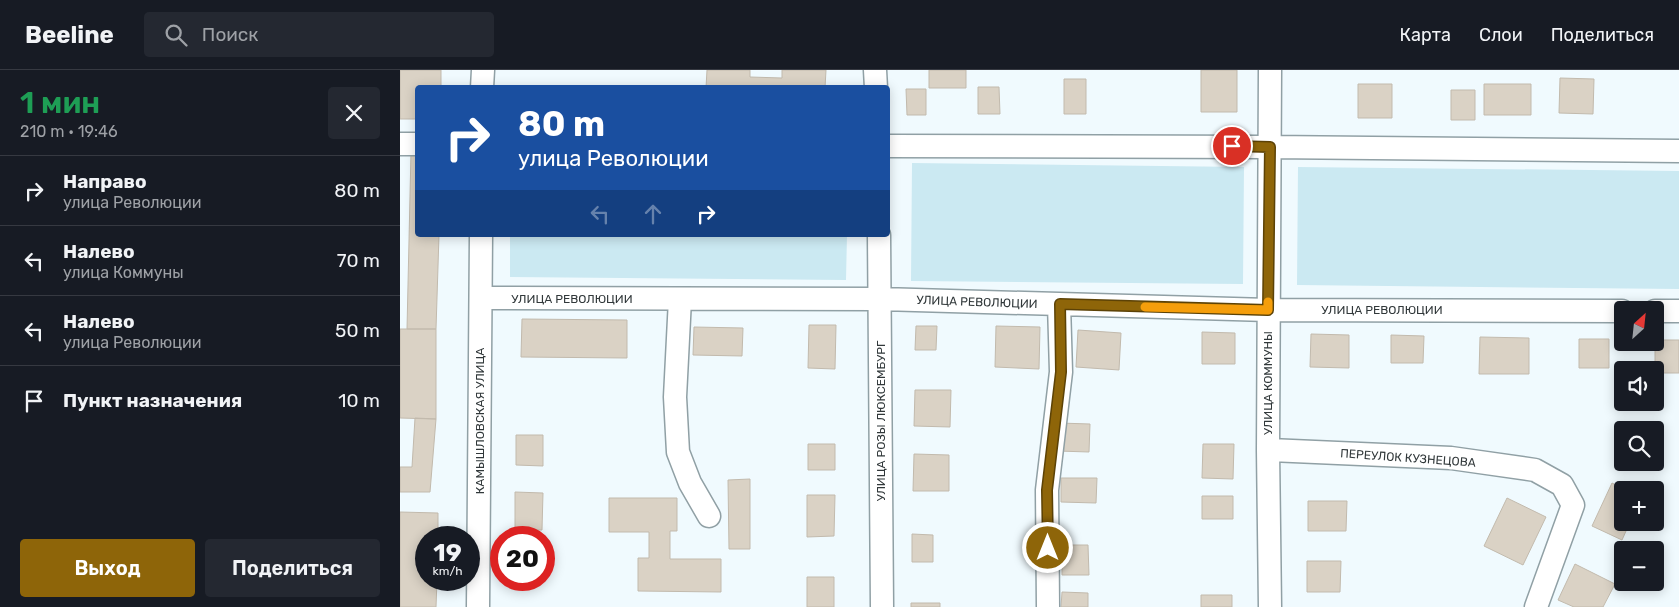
<!DOCTYPE html>
<html lang="ru">
<meta charset="utf-8">
<style>
:root{--surface:#171b24;--page:#242831;--text:#f1f3f6;--muted:#9ea1a6;--line:#363941;--accent:#8e6509}
body{margin:0;font-family:Rubik,sans-serif;background:var(--page);color:var(--text);height:100vh;display:flex;flex-direction:column;font-size:19px;white-space:nowrap}
*{box-sizing:border-box;margin:0}
p{font-size:16px;color:var(--muted)}
.icon{flex:none;width:28px;height:28px;fill:none;stroke:currentColor;stroke-width:2;stroke-linecap:round;stroke-linejoin:round}
.map{position:relative;flex:1;overflow:hidden}
.side{display:flex;flex-direction:column;background:var(--surface);width:400px}
.side>*{flex:none}
.hud{position:absolute;left:15px;top:15px;width:475px;height:152px;border-radius:5px;box-shadow:0 2px 12px #0003;background:#1a4fa0;color:#fff;overflow:hidden}
.needle{width:32px;rotate:27deg}
.buttons{position:absolute;left:1214px;top:231px;display:grid;gap:10px}
.buttons a{display:grid;place-items:center;width:50px;height:50px;border-radius:5px;background:var(--surface);box-shadow:0 2px 12px #0003;font-size:25px}
.speed{position:absolute;left:15px;top:456px;display:flex;gap:10px;font-size:25px;font-weight:700;text-align:center}
.speed>*{display:grid;place-content:center;width:65px;height:65px;border-radius:50%;background:var(--surface);box-shadow:0 2px 12px #0003;line-height:1}
.speed small{font-size:12px;font-weight:400}
.speed .limit{border:8px solid #d22;background:#fff;color:#111}
.pin{position:absolute;display:grid;place-items:center;width:42px;height:42px;color:#fff;margin:-21px;border:2px solid #fff;border-radius:50%;box-shadow:0 1px 5px #0007}
.me{position:absolute;width:55px;margin:-28px;rotate:0deg;stroke-linejoin:round;filter:drop-shadow(0 0 4px #0008)}
.turn{display:flex;align-items:center;gap:18px;height:105px;padding:0 20px;font-size:22px}
.turn .icon{width:65px;height:65px;stroke-width:2.5}
.turn b{display:block;font-size:35px;line-height:42px}
.lanes{display:flex;align-items:center;height:48px;padding:0 20px;background:#0003;justify-content:center;gap:25px;direction:ltr}
.lanes .off{opacity:.35}
.round{display:grid;place-items:center;flex:none;width:52px;height:52px;border-radius:5px;background:var(--page)}
.summary{display:flex;align-items:center;justify-content:space-between;height:85px;padding:0 20px}
h1{font-size:30px;font-weight:600;line-height:38px;color:#1e9e55}
.cta{display:flex;gap:10px;margin-top:auto;padding:10px 20px}
.cta a{flex:1;height:58px;border-radius:5px;background:var(--accent);color:#fff;font-size:20px;font-weight:600;line-height:58px;text-align:center}
.cta a+a{background:var(--page);color:var(--text)}
ul{padding:0;list-style:none}
li{display:flex;align-items:center;gap:15px;height:70px;padding:0 20px;border-top:1px solid var(--line)}
li div{flex:1}
li b{display:block;font-size:19px}
li em{font-style:normal}
header{display:flex;align-items:center;gap:30px;box-sizing:border-box;height:70px;padding:0 25px;background:var(--surface);border-bottom:1px solid var(--line)}
header strong{font-size:24px}
nav{display:flex;gap:28px;margin-inline-start:auto;font-size:18px}
.search{width:350px;height:45px;background:var(--page);display:flex;align-items:center;gap:12px;box-sizing:border-box;padding:0 18px;border-radius:5px;color:var(--muted);font-size:19px}
main{display:flex;flex:1;min-height:0}
.map>svg:first-child{display:block}
.green{fill:#cbe9f2}
.building{fill:#dad2c5;stroke:#c2baad}
.lines{fill:none;stroke-linecap:round;stroke-linejoin:round}
.minor-casing{stroke:#90a0a5;stroke-width:25}
.minor{stroke:#fff;stroke-width:22}
.route-casing{stroke:#5c4206;stroke-width:12}
.route{stroke:#8e6509;stroke-width:9}
.slow{stroke:#f59e0b;stroke-width:9}
.labels{text-anchor:middle;dominant-baseline:central;stroke-width:5;stroke-linejoin:round;paint-order:stroke}
.street-label{font-size:12px;fill:#31383a;stroke:#fff}
</style>
<header>
<strong>Beeline</strong>
<div class="search"><svg class="icon" aria-label="search" viewBox="0 0 24 24"><circle cx="10" cy="10" r="6"/><path d="M15 15l6 6"/></svg>Поиск</div>
<nav><a>Карта</a><a>Слои</a><a>Поделиться</a></nav>
</header>
<main>
<section class="side">
<div class="summary"><div><h1>1 мин</h1><p>210 m · 19:46</p></div><a class="round"><svg class="icon" aria-label="close" viewBox="0 0 24 24"><path d="M6 6l12 12M18 6L6 18"/></svg></a></div>
<ul>
<li><svg class="icon" aria-label="right" viewBox="0 0 24 24"><path d="M7 20v-9h11M14 6l5 5-5 5"/></svg><div><b>Направо</b><p>улица Революции</p></div><em>80 m</em></li>
<li><svg class="icon" aria-label="left" viewBox="0 0 24 24"><path d="M17 20v-9H6M10 6l-5 5 5 5"/></svg><div><b>Налево</b><p>улица Коммуны</p></div><em>70 m</em></li>
<li><svg class="icon" aria-label="left" viewBox="0 0 24 24"><path d="M17 20v-9H6M10 6l-5 5 5 5"/></svg><div><b>Налево</b><p>улица Революции</p></div><em>50 m</em></li>
<li><svg class="icon" aria-label="arrive" viewBox="0 0 24 24"><path d="M6 21V4h12l-3 4 3 4H6"/></svg><div><b>Пункт назначения</b></div><em>10 m</em></li>
</ul>
<div class="cta"><a>Выход</a><a>Поделиться</a></div>
</section>
<div class="map">
<svg width="1279" height="537" viewBox="0 0 1279 537">
<rect width="100%" height="100%" fill="#f0fafe"/>
<path class="green" d="M 512,93 L 844,97 L 843,214 L 511,211 Z
M 898,97 L 1279,101 L 1279,219 L 897,215 Z
M 110,165 L 447,165 L 446,210 L 110,207 Z"/>
<path class="building" d="M 0,0 L 41,0 L 41,18 L 18,18 L 18,49 L 0,49 Z
M 307,0 L 350,0 L 350,7 L 382,8 L 382,0 L 426,0 L 425,18 L 306,18 Z
M 529,0 L 566,0 L 566,18 L 529,18 Z
M 801,0 L 837,0 L 837,42 L 801,42 Z
M 1160,8 L 1194,9 L 1193,44 L 1159,43 Z
M 664,9 L 686,9 L 686,44 L 664,44 Z
M 958,14 L 992,14 L 992,48 L 958,48 Z
M 1084,14 L 1131,14 L 1131,45 L 1084,45 Z
M 578,17 L 599,17 L 600,44 L 578,44 Z
M 506,19 L 526,19 L 526,45 L 507,45 Z
M 1051,20 L 1075,20 L 1075,50 L 1051,50 Z
M 11,82 L 18,82 L 18,165 L 39,165 L 36,259 L 7,259 Z
M 122,249 L 227,250 L 227,288 L 121,287 Z
M 409,255 L 436,255 L 435,299 L 408,298 Z
M 516,256 L 537,256 L 536,280 L 515,280 Z
M 596,256 L 640,257 L 639,299 L 595,297 Z
M 294,257 L 343,258 L 342,286 L 293,285 Z
M 0,259 L 36,259 L 36,349 L 0,348 Z
M 678,260 L 721,263 L 719,300 L 676,297 Z
M 802,262 L 835,263 L 835,294 L 802,294 Z
M 911,264 L 949,265 L 949,298 L 910,297 Z
M 991,265 L 1024,266 L 1023,293 L 991,293 Z
M 1080,267 L 1129,268 L 1129,304 L 1079,304 Z
M 1179,269 L 1209,269 L 1209,298 L 1179,298 Z
M 1255,270 L 1279,270 L 1279,303 L 1255,303 Z
M 515,320 L 551,320 L 550,357 L 514,356 Z
M 15,348 L 36,349 L 30,422 L 0,422 L 0,397 L 12,397 Z
M 659,353 L 690,354 L 689,382 L 658,381 Z
M 116,365 L 143,365 L 143,396 L 116,395 Z
M 408,374 L 435,374 L 435,400 L 408,400 Z
M 803,374 L 834,374 L 833,409 L 802,408 Z
M 514,384 L 549,385 L 549,421 L 513,421 Z
M 661,408 L 697,408 L 696,433 L 661,432 Z
M 350,409 L 350,479 L 329,479 L 328,410 Z
M 1212,413 L 1226,420 L 1222,420 L 1222,452 L 1230,452 L 1222,470 L 1192,456 Z
M 115,422 L 143,423 L 142,460 L 115,460 Z
M 407,425 L 435,425 L 434,466 L 407,467 Z
M 802,426 L 833,426 L 833,449 L 802,449 Z
M 209,428 L 277,428 L 277,461 L 270,461 L 270,489 L 321,489 L 321,522 L 238,521 L 238,488 L 249,488 L 249,462 L 209,462 Z
M 1107,428 L 1146,447 L 1123,495 L 1084,476 Z
M 908,431 L 947,431 L 946,461 L 908,461 Z
M 0,442 L 38,443 L 38,468 L 26,468 L 26,510 L 37,510 L 36,537 L 0,537 Z
M 512,464 L 533,465 L 533,492 L 512,492 Z
M 662,475 L 688,475 L 689,505 L 662,505 Z
M 907,491 L 941,491 L 940,522 L 907,522 Z
M 1175,494 L 1215,514 L 1203,537 L 1174,537 L 1158,530 Z
M 407,507 L 434,507 L 434,537 L 407,537 Z
M 662,522 L 688,523 L 688,537 L 661,537 Z
M 801,525 L 832,525 L 832,537 L 801,537 Z
M 511,533 L 540,533 L 540,537 L 511,537 Z"/>
<g class="lines">
<defs>
<path id="minor" d="M 475,0 L 476,18
M 870,0 L 868,380 L 870,537
M 82,18 L 83,0
M 0,74 L 18,74
M 488,76 L 870,77 L 1279,81
M 479,165 L 482,537
M 81,228 L 481,229 L 868,240 L 1222,241
M 280,229 L 275,327 L 278,382 L 290,413 L 309,446
M 1255,241 L 1279,241
M 868,380 L 1051,388 L 1135,400 L 1162,415 L 1173,435 L 1136,537
M 78,537 L 81,165
M 648,537 L 647,420 L 661,302 L 659,234"/>
</defs>
<use href="#minor" class="minor-casing"/>
<use href="#minor" class="minor"/>
</g>
<g class="lines">
<defs>
<path id="route" d="M 648,478 L 647,420 L 661,302 L 660,234 L 868,240 L 870,77 L 832,76"/>
</defs>
<use href="#route" class="route-casing"/>
<use href="#route" class="route"/>
<path class="slow" d="M 745,237 L 868,240 L 868,232"/>
</g>
<g class="labels">
<g class="street-label">
<text x="172" y="229">УЛИЦА РЕВОЛЮЦИИ</text>
<text transform="translate(577 232) rotate(2)">УЛИЦА РЕВОЛЮЦИИ</text>
<text x="982" y="240">УЛИЦА РЕВОЛЮЦИИ</text>
<text transform="translate(868 313) rotate(-90)">УЛИЦА КОММУНЫ</text>
<text transform="translate(80 351) rotate(-90)">КАМЫШЛОВСКАЯ УЛИЦА</text>
<text transform="translate(481 351) rotate(-90)">УЛИЦА РОЗЫ ЛЮКСЕМБУРГ</text>
<text transform="translate(1008 388) rotate(4)">ПЕРЕУЛОК КУЗНЕЦОВА</text>
</g>
</g>
</svg>
<div class="buttons">
<a><svg class="needle" viewBox="-14 -14 28 28"><path d="M0-13l5 13h-10z" fill="#e53935"/><path d="M0 13l5-13h-10z" fill="#9ea1a6"/></svg></a>
<a><svg class="icon" aria-label="sound" viewBox="0 0 24 24"><path d="M4 9h4l5-4v14l-5-4H4zM17 9q2 3 0 6"/></svg></a>
<a><svg class="icon" aria-label="search" viewBox="0 0 24 24"><circle cx="10" cy="10" r="6"/><path d="M15 15l6 6"/></svg></a>
<a>+</a>
<a>−</a>
</div>
<div class="speed"><div>19<small>km/h</small></div><div class="limit">20</div></div>
<div class="pin" style="left:832px;top:76px;background:#d93025"><svg class="icon" aria-label="arrive" viewBox="0 0 24 24"><path d="M6 21V4h12l-3 4 3 4H6"/></svg></div>
<svg class="me" style="left:648px;top:478px" viewBox="-20 -20 40 40"><circle r="17" fill="#8e6509" stroke="#fff" stroke-width="3"/><path d="M0-11L8 9 0 5-8 9z" fill="#fff"/></svg>
<div class="hud">
<div class="turn"><svg class="icon" aria-label="right" viewBox="0 0 24 24"><path d="M7 20v-9h11M14 6l5 5-5 5"/></svg><div><b>80 m</b>улица Революции</div></div>
<div class="lanes"><svg class="icon off" aria-label="left" viewBox="0 0 24 24"><path d="M17 20v-9H6M10 6l-5 5 5 5"/></svg><svg class="icon off" aria-label="ahead" viewBox="0 0 24 24"><path d="M12 20V5M6 11l6-6 6 6"/></svg><svg class="icon" aria-label="right" viewBox="0 0 24 24"><path d="M7 20v-9h11M14 6l5 5-5 5"/></svg></div>
</div>
</div>
</main>
